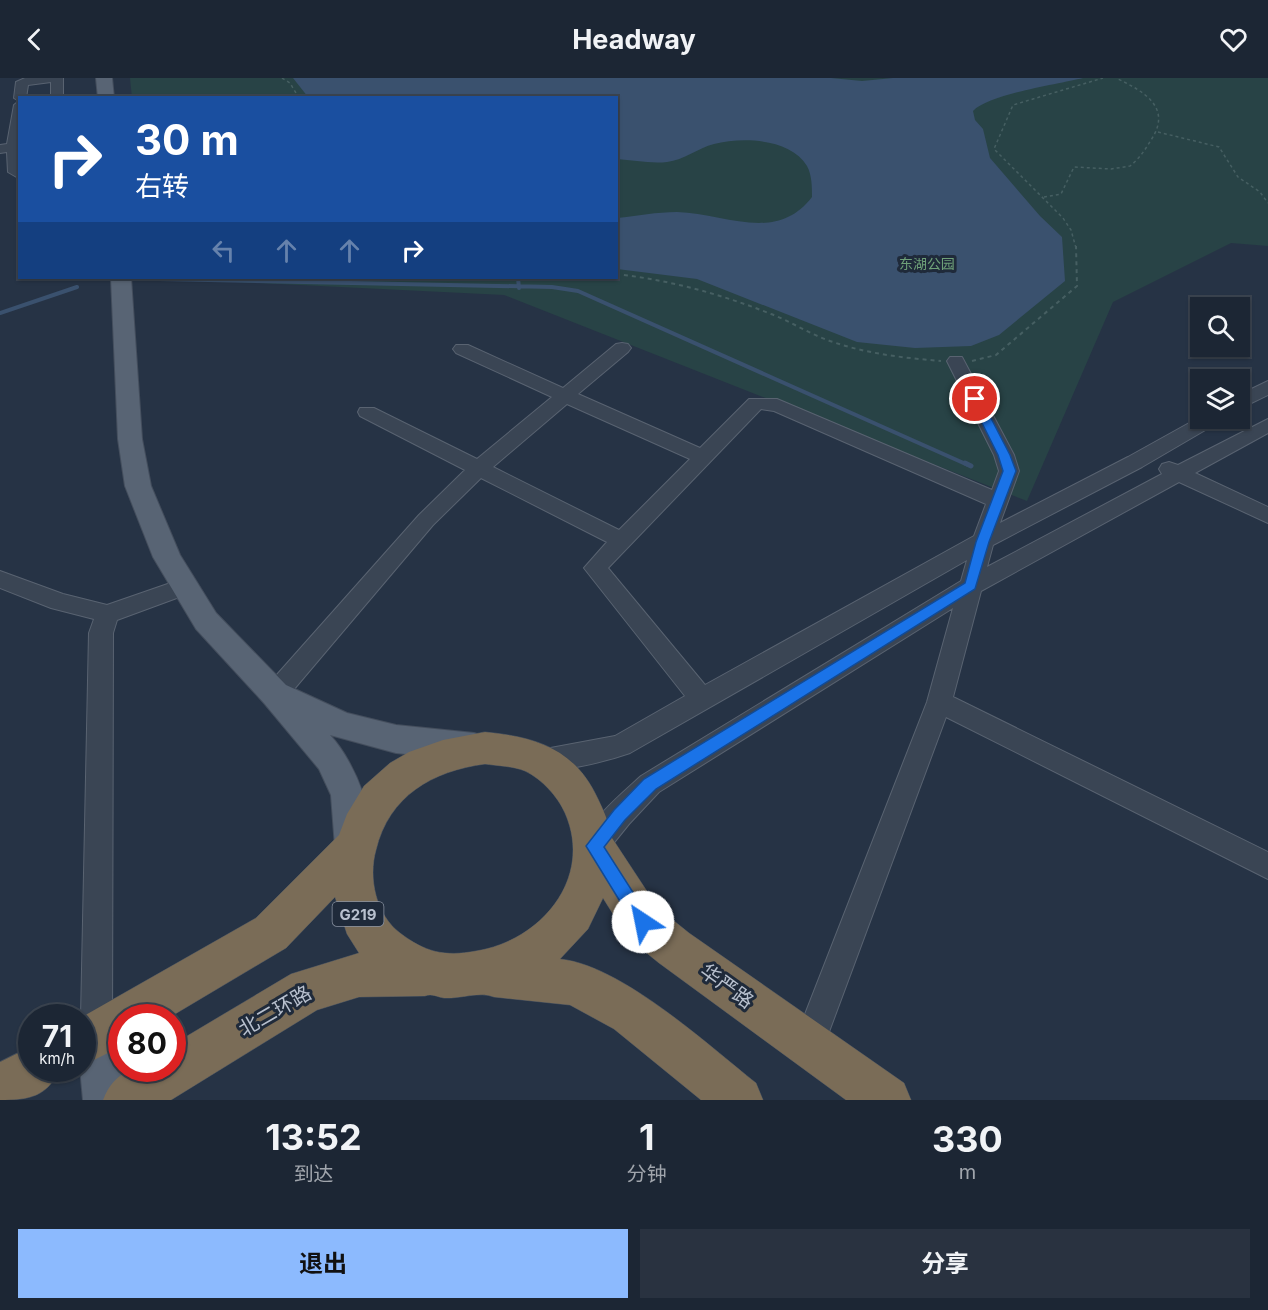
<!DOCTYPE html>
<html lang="zh">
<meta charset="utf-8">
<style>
:root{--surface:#1c2634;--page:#293240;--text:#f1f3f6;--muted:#a0a5ac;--line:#3a434f;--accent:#8cbafe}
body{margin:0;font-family:Inter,"Noto Sans SC",sans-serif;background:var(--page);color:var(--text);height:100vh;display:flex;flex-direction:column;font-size:22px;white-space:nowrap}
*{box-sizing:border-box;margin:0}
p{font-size:20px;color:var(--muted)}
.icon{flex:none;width:33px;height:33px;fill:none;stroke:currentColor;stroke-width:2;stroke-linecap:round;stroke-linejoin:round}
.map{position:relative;height:1022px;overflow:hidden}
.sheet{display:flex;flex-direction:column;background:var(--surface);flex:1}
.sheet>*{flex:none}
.guide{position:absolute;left:18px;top:18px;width:600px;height:183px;border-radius:0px;box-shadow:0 2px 4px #0004,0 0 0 2px var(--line);background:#1a4fa0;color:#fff;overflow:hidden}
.tools{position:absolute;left:1190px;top:219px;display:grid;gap:12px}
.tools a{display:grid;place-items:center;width:60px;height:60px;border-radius:0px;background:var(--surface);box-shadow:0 2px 4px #0004,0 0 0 2px var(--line);font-size:30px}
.speed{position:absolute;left:18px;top:926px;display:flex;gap:12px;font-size:30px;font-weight:700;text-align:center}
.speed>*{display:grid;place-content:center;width:78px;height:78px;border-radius:50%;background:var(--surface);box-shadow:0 2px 4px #0004,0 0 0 2px var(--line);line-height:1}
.speed small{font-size:15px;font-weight:400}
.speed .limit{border:9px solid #d22;background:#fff;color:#111}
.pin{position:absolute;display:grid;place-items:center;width:51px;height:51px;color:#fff;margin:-26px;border:3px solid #fff;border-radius:50%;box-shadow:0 2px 6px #0007}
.me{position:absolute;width:66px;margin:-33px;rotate:326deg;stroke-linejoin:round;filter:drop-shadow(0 0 4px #0008)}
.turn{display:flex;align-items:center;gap:21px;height:126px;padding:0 18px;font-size:27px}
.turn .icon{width:78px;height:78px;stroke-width:2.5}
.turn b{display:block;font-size:42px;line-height:51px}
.lanes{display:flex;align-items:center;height:57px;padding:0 18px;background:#0003;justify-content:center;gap:30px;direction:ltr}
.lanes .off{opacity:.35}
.eta{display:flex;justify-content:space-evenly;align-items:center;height:102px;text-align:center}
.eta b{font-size:36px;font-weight:700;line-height:42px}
.button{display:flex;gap:12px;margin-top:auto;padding:12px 18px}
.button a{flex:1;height:69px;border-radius:0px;background:var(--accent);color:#111;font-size:24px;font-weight:700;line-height:69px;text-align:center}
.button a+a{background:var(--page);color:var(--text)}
header{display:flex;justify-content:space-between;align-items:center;height:78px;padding:0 18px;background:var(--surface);font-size:27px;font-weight:700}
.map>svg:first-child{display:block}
.green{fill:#284346}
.water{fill:#3a516e}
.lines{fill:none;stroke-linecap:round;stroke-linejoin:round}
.stream-far1{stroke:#3a516e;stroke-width:4}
.stream{stroke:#3a516e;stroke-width:5}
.minor-casing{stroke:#596371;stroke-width:2}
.major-casing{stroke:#444e5d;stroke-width:2}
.highway-casing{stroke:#45505f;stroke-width:1}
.path-far1{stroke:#465f62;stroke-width:1.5;stroke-dasharray:3 3;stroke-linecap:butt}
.path{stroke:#465f62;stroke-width:2;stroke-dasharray:4 4;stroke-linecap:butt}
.minor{fill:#3a4554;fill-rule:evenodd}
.major{fill:#586474;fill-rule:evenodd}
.highway{fill:#7a6c57;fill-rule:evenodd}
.route{fill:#1a73e8;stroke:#114b97;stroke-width:1.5}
.labels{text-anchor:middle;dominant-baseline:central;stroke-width:6;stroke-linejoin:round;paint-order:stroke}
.far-park-label{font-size:14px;fill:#6ea078;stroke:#1f2a3a}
.shield{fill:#1f2a3a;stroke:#8a93a2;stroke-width:1.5}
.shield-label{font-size:15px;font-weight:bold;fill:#b8c0ce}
.near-street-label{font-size:20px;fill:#b8c0ce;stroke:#1f2a3a}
</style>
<header><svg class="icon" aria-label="back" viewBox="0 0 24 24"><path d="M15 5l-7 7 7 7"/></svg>Headway<svg class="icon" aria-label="heart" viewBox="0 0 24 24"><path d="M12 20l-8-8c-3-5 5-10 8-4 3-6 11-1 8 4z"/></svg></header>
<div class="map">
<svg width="1268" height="1022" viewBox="0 0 1268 1022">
<rect width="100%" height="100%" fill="#263345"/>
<path class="green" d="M 130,0 L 1268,0 L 1268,168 L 1231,165 L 1113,224 L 1027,423 L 504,217 L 155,200 L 616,200 L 616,20 L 132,20 Z"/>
<path class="water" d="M 293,0 L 831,0 L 862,3 L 893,0 L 1083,0 C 1059,6 989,16 973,33 L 975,42 L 983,51 L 990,80 L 1040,138 L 1062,159 L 1065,203 L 999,257 L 971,268 L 915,270 L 857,264 L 697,201 L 617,191 L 617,140 C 637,138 657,134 677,134 C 725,135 776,166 812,119 C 812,109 812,97 807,88 C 790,60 742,59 714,66 C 698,70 684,82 667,84 C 651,86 633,82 617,81 L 616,20 L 308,19 Z"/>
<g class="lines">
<path class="stream-far1" d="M 518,200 L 519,210
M 159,201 L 552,209 L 578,213 L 968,387
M 0,235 L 77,209"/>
<path class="stream" d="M 965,385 L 971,388"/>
<defs>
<path id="minor" d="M 25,0 L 63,0 L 63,20 L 51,20 L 51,4 L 28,7 L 26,20 L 20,20 L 20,101 L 8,94 L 7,74 L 0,75 L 0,67 L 7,66 L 14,27 L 19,23 L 14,20 L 16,4 Z
M 622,265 L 628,266 L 631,270 L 628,274 L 578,316 L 700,370 L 749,321 L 777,321 L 992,412 L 999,393 L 994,377 L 947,283 L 950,279 L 962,279 L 1014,377 L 1019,393 L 1000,445 L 1128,379 L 1200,339 L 1200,340 L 1221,340 L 1219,344 L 1142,389 L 993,467 L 987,489 L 1162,396 L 1159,391 L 1162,386 L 1169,384 L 1178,387 L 1268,341 L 1268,355 L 1195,395 L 1268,429 L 1268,445 L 1179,404 L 981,513 L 953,619 L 1268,774 L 1268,801 L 946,639 L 820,978 L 809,983 L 798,978 L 793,967 L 927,624 L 953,530 L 659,714 L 629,746 L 604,777 L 594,781 L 584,777 L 580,768 C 592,740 619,718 641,698 L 961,503 L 967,482 L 630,675 C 607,683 551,698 529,690 L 525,682 L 529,674 L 615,658 L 685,618 L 584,490 L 607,464 L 481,400 L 433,447 L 284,623 L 275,626 L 266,623 L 263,616 L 266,609 L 419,437 L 465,392 L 360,338 L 358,334 L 360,330 L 374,330 L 477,381 L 552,319 L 456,275 L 453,271 L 456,267 L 468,267 L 563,310 L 616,266 ZM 567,326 L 690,381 L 619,452 L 493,389 ZM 761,331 L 774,333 L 986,426 L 974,458 L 705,607 L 608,490 Z
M 1268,303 L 1268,317 L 1239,331 L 1239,317 Z
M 0,493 L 63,516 L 107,527 L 185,500 L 193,502 L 196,508 L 193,514 L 117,542 L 113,555 L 112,957 L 107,968 L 96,973 L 85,968 L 82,963 L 82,939 L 81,939 L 89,555 L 94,541 L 51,530 L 0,510 Z"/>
<path id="major" d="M 96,0 L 112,0 L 114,20 L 98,20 Z
M 111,200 L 131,200 L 142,361 L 151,408 L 180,477 L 216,535 L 286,607 L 347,635 L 396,647 L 474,655 L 486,659 L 490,669 L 486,679 L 474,683 L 396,675 L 330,657 C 355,684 381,745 365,781 L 353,785 L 341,781 L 335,769 L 331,717 L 319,691 L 264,625 L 196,551 L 153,479 L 125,408 L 118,361 Z
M 96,937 L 110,943 L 116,957 L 125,1022 L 83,1022 L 80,990 L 82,990 L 82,943 Z"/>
<path id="highway" d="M 485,654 C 537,659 575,671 598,721 C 604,734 610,746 612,760 L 658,830 L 689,855 L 904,1005 L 911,1022 L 846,1022 L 659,885 L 628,860 L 603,820 L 588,851 L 560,881 C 621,887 708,967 756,1005 L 763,1022 L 701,1022 L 614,951 L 570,927 L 494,919 C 479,913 461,921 444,920 C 437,919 432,915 425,918 L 359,919 L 317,932 L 171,1022 L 103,1022 C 117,987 139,990 172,990 L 172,967 L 291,896 L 359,875 L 347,856 L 335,819 L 286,870 L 170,939 L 122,939 L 122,968 L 82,988 L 82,939 L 256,840 L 339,757 L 347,736 L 364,708 L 390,685 L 409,674 L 443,662 ZM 485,686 C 498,688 513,688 525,693 C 542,701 558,719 565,735 C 594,801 540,863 476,873 C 444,879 425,874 400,855 C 376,837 368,800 376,772 C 389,718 432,693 485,686 Z
M 32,968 L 32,990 L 60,990 C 48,1019 29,1022 0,1022 L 0,984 Z"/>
</defs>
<use href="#minor" class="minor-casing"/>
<use href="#major" class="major-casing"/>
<use href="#highway" class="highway-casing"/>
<path class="path-far1" d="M 282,0 L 290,5 L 299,20
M 1158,54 L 1219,69 L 1238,99 L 1260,114 L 1268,125
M 1044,119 L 1061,116 L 1074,89 L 1111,91 L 1130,88 C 1139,81 1145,72 1151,62 C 1173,29 1143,13 1116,0
M 1076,170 L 1071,152 L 1063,140 L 994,71 L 1013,27 L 1103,0"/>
<path class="path" d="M 616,196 C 669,202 721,216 771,236 C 792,244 811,257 833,264 C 868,276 905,280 941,283
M 972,283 L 996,277 L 1077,208 L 1076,168"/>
<use href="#minor" class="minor"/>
<use href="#major" class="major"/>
<use href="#highway" class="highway"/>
</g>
<path class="route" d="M 975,317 L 981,321 L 1010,377 L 1016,393 L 989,464 L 975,511 L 656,711 L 625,742 L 604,769 L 652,844 L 649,851 L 643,853 L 637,851 L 586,768 L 614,732 L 644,701 L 965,505 L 976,464 L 1003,393 L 998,377 L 970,321 Z"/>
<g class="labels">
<g class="far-park-label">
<text x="927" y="185">东湖公园</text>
</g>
<rect class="shield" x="332.5" y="824" width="51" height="24" rx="4.5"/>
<g class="shield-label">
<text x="358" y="836">G219</text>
</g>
<g class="near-street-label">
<text transform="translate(727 908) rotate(36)">华严路</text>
<text transform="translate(275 933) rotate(-30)">北二环路</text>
</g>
</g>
</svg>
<div class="tools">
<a><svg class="icon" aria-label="search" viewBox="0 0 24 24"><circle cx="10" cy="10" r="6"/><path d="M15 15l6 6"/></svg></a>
<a><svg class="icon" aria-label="layers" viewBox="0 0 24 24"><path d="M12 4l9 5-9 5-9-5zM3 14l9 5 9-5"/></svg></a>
</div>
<div class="speed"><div>71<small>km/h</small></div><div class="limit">80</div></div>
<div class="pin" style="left:975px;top:321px;background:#d93025"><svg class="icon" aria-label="arrive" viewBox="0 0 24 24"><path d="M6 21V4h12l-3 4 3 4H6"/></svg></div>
<svg class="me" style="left:643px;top:844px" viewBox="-20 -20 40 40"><circle r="19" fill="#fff"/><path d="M0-13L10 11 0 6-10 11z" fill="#1a73e8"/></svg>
<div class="guide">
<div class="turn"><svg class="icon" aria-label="right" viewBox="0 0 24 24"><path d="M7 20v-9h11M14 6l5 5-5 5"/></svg><div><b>30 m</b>右转</div></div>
<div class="lanes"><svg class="icon off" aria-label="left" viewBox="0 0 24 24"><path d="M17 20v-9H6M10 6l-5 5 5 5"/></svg><svg class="icon off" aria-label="ahead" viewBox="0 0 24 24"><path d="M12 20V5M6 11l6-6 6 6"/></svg><svg class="icon off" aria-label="ahead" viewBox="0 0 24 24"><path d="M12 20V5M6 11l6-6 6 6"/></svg><svg class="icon" aria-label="right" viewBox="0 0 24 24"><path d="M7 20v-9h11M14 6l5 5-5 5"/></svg></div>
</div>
</div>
<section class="sheet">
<div class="eta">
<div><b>13:52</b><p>到达</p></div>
<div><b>1</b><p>分钟</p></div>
<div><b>330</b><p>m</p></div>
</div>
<div class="button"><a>退出</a><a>分享</a></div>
</section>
